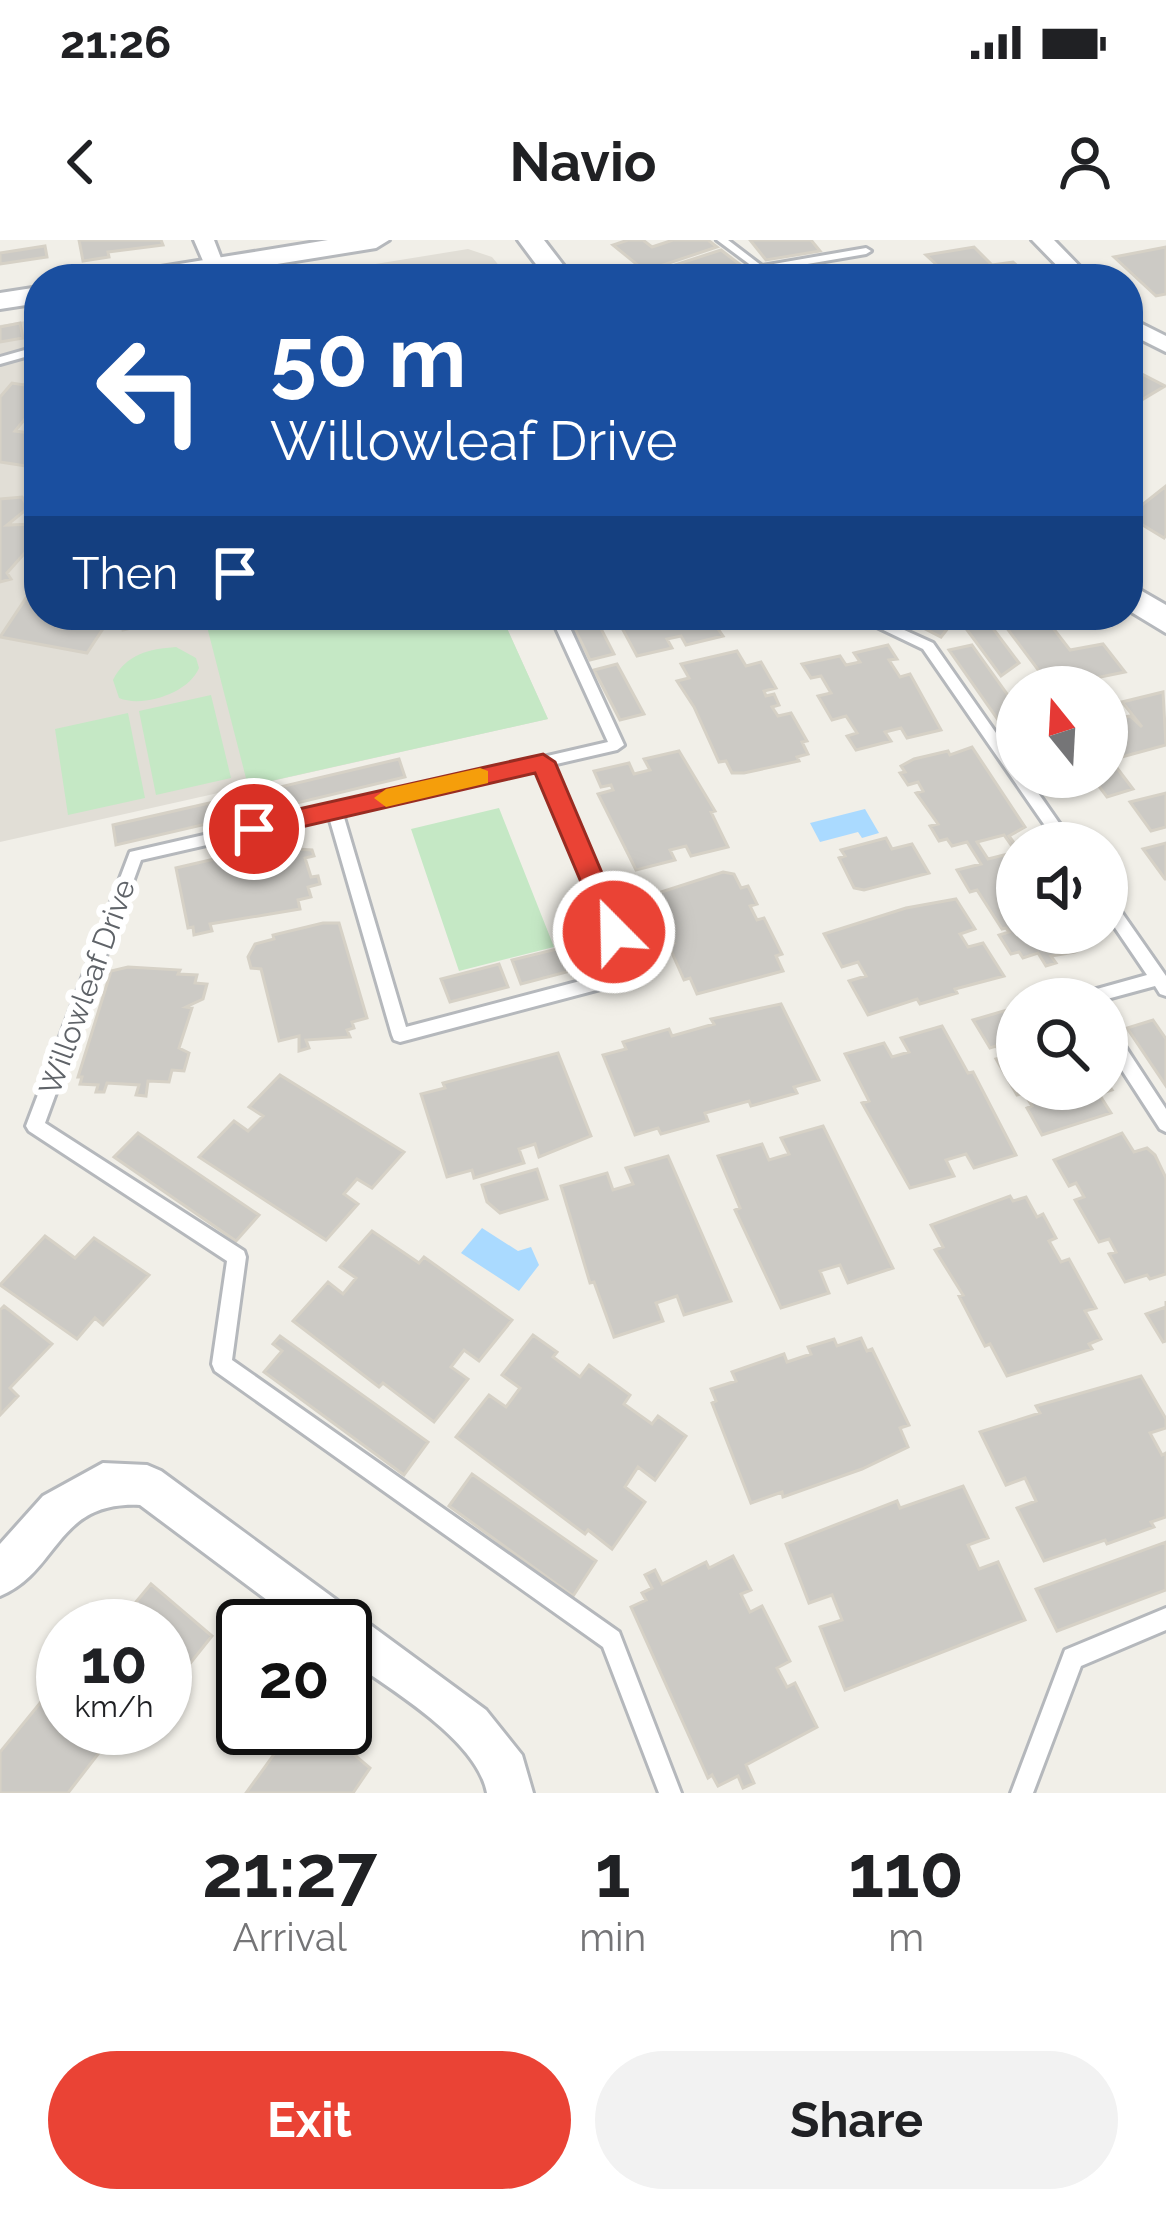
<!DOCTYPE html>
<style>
:root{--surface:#fff;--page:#f2f2f2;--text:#202124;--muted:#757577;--accent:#ea4335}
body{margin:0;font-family:Raleway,sans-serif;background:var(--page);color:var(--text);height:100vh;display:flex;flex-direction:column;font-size:45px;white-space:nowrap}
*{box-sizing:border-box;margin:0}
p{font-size:39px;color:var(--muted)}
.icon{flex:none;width:66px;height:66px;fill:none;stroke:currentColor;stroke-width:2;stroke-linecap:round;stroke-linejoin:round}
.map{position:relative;height:1553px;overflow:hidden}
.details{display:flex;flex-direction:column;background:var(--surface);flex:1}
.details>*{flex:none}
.guide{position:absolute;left:24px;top:24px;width:1119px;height:366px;border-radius:48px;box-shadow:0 3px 9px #0004;background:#1a4fa0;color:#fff;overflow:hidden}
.needle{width:78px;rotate:342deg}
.controls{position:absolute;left:996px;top:426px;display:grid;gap:24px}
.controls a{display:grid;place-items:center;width:132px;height:132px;border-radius:50%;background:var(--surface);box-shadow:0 3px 9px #0004;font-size:60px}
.speed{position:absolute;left:36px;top:1359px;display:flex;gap:24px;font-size:60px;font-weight:700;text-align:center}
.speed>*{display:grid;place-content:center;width:156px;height:156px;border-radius:50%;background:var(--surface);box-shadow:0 3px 9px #0004;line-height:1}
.speed small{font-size:30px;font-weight:400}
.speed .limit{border:6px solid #111;border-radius:18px;background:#fff;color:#111}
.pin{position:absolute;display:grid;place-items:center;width:102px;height:102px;color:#fff;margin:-51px;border:6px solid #fff;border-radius:50%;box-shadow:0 3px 12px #0007}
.me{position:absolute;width:132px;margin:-66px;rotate:337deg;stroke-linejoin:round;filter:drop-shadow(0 0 9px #0008)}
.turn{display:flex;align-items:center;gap:42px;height:252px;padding:0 48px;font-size:54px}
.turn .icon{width:156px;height:156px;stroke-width:2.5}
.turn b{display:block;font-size:84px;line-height:102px}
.then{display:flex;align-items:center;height:114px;padding:0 48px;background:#0003;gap:24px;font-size:45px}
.eta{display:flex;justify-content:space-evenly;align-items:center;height:204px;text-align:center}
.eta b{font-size:72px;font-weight:700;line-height:84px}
.cta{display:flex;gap:24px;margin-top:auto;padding:24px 48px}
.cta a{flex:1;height:138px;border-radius:72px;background:var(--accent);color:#fff;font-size:48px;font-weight:700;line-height:138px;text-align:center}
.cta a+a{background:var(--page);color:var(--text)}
.status{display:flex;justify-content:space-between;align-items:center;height:84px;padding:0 60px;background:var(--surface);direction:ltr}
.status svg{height:33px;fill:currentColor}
header{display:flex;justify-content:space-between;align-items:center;height:156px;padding:0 48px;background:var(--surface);font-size:54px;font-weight:700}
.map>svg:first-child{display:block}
.education{fill:#e1ded6}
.green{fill:#c5e8c5}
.water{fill:#aadaff}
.building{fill:#cccac5;stroke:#d6d1c6;stroke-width:3;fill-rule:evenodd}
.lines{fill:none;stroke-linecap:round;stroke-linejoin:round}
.service-casing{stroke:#b5b8bc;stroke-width:6}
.minor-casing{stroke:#b5b8bc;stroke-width:6}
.tertiary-casing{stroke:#b5b8bc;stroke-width:6}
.service{fill:#fff;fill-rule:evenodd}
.minor{fill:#fff;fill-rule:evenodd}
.tertiary{fill:#fff;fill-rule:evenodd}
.route{fill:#ea4335;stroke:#982c22;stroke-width:3}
.slow{fill:#f59e0b}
.labels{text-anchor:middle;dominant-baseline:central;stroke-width:12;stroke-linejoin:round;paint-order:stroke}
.street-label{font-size:30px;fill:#5f6368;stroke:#fff}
</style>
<div class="status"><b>21:26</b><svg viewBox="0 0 49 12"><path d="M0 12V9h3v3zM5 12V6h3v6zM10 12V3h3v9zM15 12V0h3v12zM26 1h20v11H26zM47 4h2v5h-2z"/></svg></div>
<header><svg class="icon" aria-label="back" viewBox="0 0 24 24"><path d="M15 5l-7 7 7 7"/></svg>Navio<svg class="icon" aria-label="person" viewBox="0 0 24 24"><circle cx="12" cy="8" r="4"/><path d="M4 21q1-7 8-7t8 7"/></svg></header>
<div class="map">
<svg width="1166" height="1553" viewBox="0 0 1166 1553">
<rect width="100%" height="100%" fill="#f1efe8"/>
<path class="education" d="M 468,9 L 492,17 L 510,39 L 283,39 Z
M 39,79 L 39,375 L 501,375 L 548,479 L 0,602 L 0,85 Z"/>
<path class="green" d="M 204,375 L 501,375 L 548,479 L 248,546 Z
M 176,407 L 196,418 L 199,428 C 189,453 143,468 119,458 L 113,440 C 126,414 149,409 176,407 Z
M 211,455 L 231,538 L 156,555 L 139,471 Z
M 128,473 L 145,558 L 68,575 L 55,489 Z
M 499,568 L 554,707 L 459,731 L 411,589 Z"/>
<path class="water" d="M 865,569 L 879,593 L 862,598 L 858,592 L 820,602 L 810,583 Z
M 482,988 L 518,1011 L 531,1007 L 539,1025 L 519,1051 L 461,1013 Z"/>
<path class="building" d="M 79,0 L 161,0 L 163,5 L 108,12 L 109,17 L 83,21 Z
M 628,0 L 643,0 L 652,7 L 673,0 L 708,0 L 717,7 L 645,31 L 613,5 Z
M 750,0 L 811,0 L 820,11 L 766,20 Z
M 45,6 L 47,17 L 0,24 L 0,13 Z
M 974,7 L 992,25 L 1013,22 L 1027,35 L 952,39 L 926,15 Z
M 1166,7 L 1166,54 L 1156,56 L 1114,17 Z
M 721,10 L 751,33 L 734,39 L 716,34 L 697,39 L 653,39 L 647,34 Z
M 912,28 L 922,39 L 882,39 L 877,34 Z
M 20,83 L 23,98 L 0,102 L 0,87 Z
M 1142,134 L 1165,146 L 1128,168 L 1128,142 Z
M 31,137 L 39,138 L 39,162 L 15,191 L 39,194 L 39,228 L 0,222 L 0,157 L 12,143 L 24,145 Z
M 1166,246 L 1166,295 L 1164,298 L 1128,276 Z
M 22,257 L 28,268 L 7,285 L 37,284 L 39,297 L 7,333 L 11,339 L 0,342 L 0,259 Z
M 26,358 L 39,360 L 39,375 L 112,375 L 87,413 L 0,397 Z
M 120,375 L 186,375 L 187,376 L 123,390 Z
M 568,375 L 594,375 L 614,414 L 590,420 Z
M 615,375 L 708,375 L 723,396 L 686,405 L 681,396 L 667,399 L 672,408 L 637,416 Z
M 898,375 L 934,375 L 952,383 L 941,397 Z
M 956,375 L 983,375 L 1019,423 L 1001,436 Z
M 997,375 L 1043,375 L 1070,410 L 1103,404 L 1125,432 L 1051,447 Z
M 888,405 L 897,419 L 889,420 L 900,437 L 910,434 L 941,490 L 907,498 L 901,488 L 885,492 L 891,501 L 856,510 L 847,496 L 857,493 L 846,476 L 832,480 L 818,456 L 831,453 L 821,436 L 811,438 L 802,424 L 840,416 L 846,425 L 860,422 L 854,413 Z
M 972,405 L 1017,468 L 1017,492 L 1008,494 L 949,410 Z
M 737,411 L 746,426 L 761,422 L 776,448 L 764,451 L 766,456 L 774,454 L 779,465 L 772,467 L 778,476 L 791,473 L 807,501 L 802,502 L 808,514 L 797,517 L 799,521 L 744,533 L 732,533 L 726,521 L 719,522 L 694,467 L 677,441 L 689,438 L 681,424 Z
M 617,424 L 644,474 L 620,480 L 594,430 Z
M 1163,452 L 1166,505 L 1107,521 L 1107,481 L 1130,476 L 1142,487 L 1122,462 Z
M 972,507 L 1025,587 L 1009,596 L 1017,607 L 1017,693 L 1097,693 L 1100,697 L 1075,712 L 1051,716 L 1056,723 L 1046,726 L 1038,713 L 1023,718 L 1019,712 L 1011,714 L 999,695 L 1009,692 L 1006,688 L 1002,689 L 977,650 L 970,652 L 957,630 L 981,624 L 967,602 L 952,606 L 947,599 L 939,601 L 930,586 L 938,584 L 916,553 L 923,551 L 918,542 L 908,545 L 900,533 L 905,532 L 901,526 L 914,519 L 948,511 L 950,515 ZM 1004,595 L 1016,612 L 988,619 L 977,602 Z
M 679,511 L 715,571 L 711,572 L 728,607 L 691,616 L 686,606 L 670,610 L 675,620 L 636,630 L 598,554 L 613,550 L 611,545 L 601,547 L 594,531 L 629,523 L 634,534 L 650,530 L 644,519 Z
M 399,519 L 405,537 L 272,569 L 267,550 Z
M 1114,524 L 1133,549 L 1107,557 L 1092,537 L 1107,537 L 1107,525 Z
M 253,553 L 258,572 L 116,605 L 113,585 Z
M 1166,553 L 1166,587 L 1151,591 L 1130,562 Z
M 886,598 L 892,609 L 912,604 L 929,633 L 864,650 L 854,648 L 839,618 L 845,616 L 841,610 Z
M 295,600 L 297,609 L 312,610 L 314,616 L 305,618 L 311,637 L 318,636 L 320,644 L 308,647 L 311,657 L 298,660 L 300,669 L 210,684 L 212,691 L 194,695 L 193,687 L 188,688 L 176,628 Z
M 1166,603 L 1166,639 L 1165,639 L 1143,609 Z
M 723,632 L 734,634 L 741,648 L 748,646 L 757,664 L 750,666 L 757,680 L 764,678 L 782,714 L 776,716 L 783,731 L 697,754 L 690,738 L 684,740 L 668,704 L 674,703 L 653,671 L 659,669 L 652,655 Z
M 956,659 L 975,689 L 960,694 L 968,707 L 983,703 L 1004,736 L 955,749 L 957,753 L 920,764 L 917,759 L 868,775 L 849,741 L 866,736 L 858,722 L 842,727 L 824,694 L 906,668 Z
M 323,683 L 339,683 L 367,778 L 352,782 L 354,788 L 347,790 L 350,797 L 306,800 L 309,808 L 299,811 L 299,796 L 279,801 L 261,729 L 251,728 L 248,717 L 255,704 L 274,699 L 273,695 Z
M 569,706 L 578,729 L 521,744 L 512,720 Z
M 499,724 L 508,747 L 450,762 L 441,739 Z
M 128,727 L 180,730 L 178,734 L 197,735 L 195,743 L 207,744 L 203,759 L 186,767 L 192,768 L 179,808 L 189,813 L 184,831 L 172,830 L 169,842 L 148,841 L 146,856 L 136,855 L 139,845 L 107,843 L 104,852 L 96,852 L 98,845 L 80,844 L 82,837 L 78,837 L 111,731 Z
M 781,764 L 819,840 L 794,847 L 797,853 L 751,866 L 749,861 L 705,873 L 708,881 L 661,894 L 658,888 L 635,895 L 603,815 L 626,809 L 623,802 L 669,789 L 672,796 L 714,784 L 711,779 Z
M 1017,767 L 1017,849 L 1107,849 L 1107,843 L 1112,850 L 1099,854 L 1111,873 L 1042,895 L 1027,868 L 1032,866 L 1024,853 L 1017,855 L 996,819 L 1003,817 L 996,806 L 990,808 L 973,780 Z
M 1153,780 L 1166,799 L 1166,846 L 1127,788 Z
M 942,786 L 968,833 L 973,832 L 1016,915 L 974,928 L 966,914 L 946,920 L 954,936 L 910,948 L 862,863 L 869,861 L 845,814 L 884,803 L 892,817 L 909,812 L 901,798 Z
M 558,813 L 591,896 L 539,917 L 535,904 L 519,909 L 524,923 L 474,938 L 472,930 L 447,937 L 421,854 L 445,848 L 443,843 Z
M 280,835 L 404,912 L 372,948 L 357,939 L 344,954 L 358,964 L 326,1000 L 199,917 L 234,881 L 248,891 L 263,876 L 249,867 Z
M 823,886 L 893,1028 L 848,1043 L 840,1025 L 820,1031 L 829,1053 L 781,1068 L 735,970 L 740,968 L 718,916 L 762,904 L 769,920 L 789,914 L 781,898 Z
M 138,893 L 259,975 L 236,1001 L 114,917 Z
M 1122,893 L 1134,912 L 1147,908 L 1155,915 L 1166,938 L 1166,1034 L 1150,1039 L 1147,1035 L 1125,1042 L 1109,1014 L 1116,1012 L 1109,999 L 1099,1002 L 1075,960 L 1084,957 L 1076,943 L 1069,946 L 1054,920 Z
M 668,916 L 731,1061 L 684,1075 L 677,1056 L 656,1063 L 663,1081 L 614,1097 L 594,1042 L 590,1043 L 561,946 L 607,933 L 613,950 L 633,944 L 626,928 Z
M 537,929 L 547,959 L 500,973 L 487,962 L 482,945 Z
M 1010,956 L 1013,961 L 1026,957 L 1037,977 L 1043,974 L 1056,998 L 1049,1001 L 1061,1022 L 1069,1019 L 1096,1068 L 1085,1071 L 1101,1099 L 1089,1104 L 1092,1109 L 1007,1136 L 990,1104 L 985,1106 L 959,1056 L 963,1055 L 935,1010 L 943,1007 L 931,985 Z
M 372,991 L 419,1023 L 424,1017 L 512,1080 L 479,1121 L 464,1110 L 451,1127 L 468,1139 L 434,1182 L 383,1143 L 379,1147 L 293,1081 L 328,1042 L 343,1054 L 356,1038 L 340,1027 Z
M 45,996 L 75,1018 L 94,998 L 149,1035 L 103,1085 L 95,1078 L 77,1099 L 0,1045 Z
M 1166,1061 L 1166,1101 L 1163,1102 L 1146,1074 L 1166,1067 Z
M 4,1066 L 52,1104 L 10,1148 L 18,1156 L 0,1175 L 0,1070 Z
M 533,1095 L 557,1112 L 553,1117 L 580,1137 L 589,1125 L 630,1155 L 624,1164 L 652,1184 L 658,1176 L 686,1196 L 655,1240 L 638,1227 L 625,1247 L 645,1262 L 612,1309 L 588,1290 L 585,1294 L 456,1197 L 489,1155 L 506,1167 L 520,1148 L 502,1135 Z
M 280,1096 L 428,1202 L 404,1235 L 264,1132 L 282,1111 L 273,1104 Z
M 861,1098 L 867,1111 L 872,1109 L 909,1185 L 900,1188 L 908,1207 L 862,1229 L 783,1257 L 782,1252 L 751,1263 L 712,1163 L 716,1161 L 711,1149 L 736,1141 L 732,1132 L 784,1114 L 787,1122 L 811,1114 L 808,1107 L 834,1099 L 837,1106 Z
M 1141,1136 L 1166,1179 L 1166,1188 L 1150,1193 L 1162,1215 L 1166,1213 L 1166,1277 L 1151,1282 L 1154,1287 L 1107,1304 L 1105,1300 L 1044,1321 L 1017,1268 L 1036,1261 L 1025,1238 L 1006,1245 L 980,1192 L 1040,1173 L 1036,1166 Z
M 472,1234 L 596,1321 L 573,1356 L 449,1266 Z
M 963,1246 L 988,1298 L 968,1305 L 979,1329 L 998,1322 L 1025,1380 L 845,1450 L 820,1387 L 842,1380 L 832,1355 L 809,1363 L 786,1304 L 897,1261 L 900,1268 Z
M 1166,1302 L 1166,1350 L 1057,1391 L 1036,1349 Z
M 733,1316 L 751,1350 L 741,1354 L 750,1372 L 762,1366 L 790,1421 L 777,1428 L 787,1447 L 795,1443 L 817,1487 L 746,1525 L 754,1543 L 743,1548 L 738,1536 L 718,1546 L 712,1535 L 708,1538 L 631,1367 L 646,1360 L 642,1353 L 652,1348 L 645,1335 L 655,1330 L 662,1344 L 706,1322 L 709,1328 Z
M 151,1344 L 212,1396 L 165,1455 L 165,1386 L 116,1386 Z
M 63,1411 L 63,1450 L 45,1433 Z
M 45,1457 L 63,1474 L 63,1488 L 79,1488 L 102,1509 L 68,1553 L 0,1553 L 0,1512 Z
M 293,1488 L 323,1488 L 370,1528 L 353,1553 L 246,1553 Z"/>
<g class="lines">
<defs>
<path id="service" d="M 717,0 L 728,0 L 762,26 L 866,8 L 871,11 L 866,14 L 760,32 Z
M 39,106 L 39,113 L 0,124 L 0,117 Z
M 550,375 L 564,375 L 624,505 L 617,510 L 552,525 L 640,734 L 638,739 L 400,802 L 394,800 L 392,795 L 329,577 L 141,620 L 45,883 L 244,1011 L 246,1017 L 232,1120 L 619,1392 L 681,1553 L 659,1553 L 603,1407 L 215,1131 L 212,1124 L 227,1021 L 29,891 L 26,886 L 130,612 L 608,502 ZM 538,528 L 622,730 L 406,787 L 343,574 Z
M 852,375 L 871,375 L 933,403 L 1017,523 L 1017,537 L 1027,537 L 1073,603 L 1057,603 L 923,409 Z
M 1107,658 L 1113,660 L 1166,736 L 1166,756 L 1160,754 L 1155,746 L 1107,759 L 1077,759 L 1079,754 L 1147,735 L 1107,676 Z
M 1107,786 L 1113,788 L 1166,869 L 1166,892 L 1160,889 L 1107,807 Z
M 1166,1368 L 1166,1390 L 1081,1426 L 1033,1553 L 1011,1553 L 1065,1410 Z"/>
<path id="minor" d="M 194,0 L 214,0 L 224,26 L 221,30 L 207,30 Z
M 1032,0 L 1054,0 L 1092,39 L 1070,39 Z
M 1128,77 L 1166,96 L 1166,112 L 1128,93 Z
M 103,1223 L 147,1225 L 161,1231 L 486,1470 L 522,1515 L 533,1553 L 487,1553 C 477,1499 388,1448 345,1417 L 345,1386 L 302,1386 L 140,1265 C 55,1261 60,1331 0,1356 L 0,1304 L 43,1256 Z"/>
<path id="tertiary" d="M 328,0 L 389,0 L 376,8 L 185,39 L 123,39 L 136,31 Z
M 518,0 L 544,0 L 574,39 L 547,39 Z
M 39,47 L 39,63 L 0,69 L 0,53 Z
M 1128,343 L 1166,365 L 1166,393 L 1128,370 Z"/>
</defs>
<use href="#service" class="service-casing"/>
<use href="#minor" class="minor-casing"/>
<use href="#tertiary" class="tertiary-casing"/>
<use href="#service" class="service"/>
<use href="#minor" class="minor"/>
<use href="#tertiary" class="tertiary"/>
</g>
<path class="route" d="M 543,514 L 555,522 L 627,692 L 624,699 L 605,699 L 535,533 L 254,598 L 242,589 L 254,579 Z"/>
<path class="slow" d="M 480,528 L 488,531 L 488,543 L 386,567 L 374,558 L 386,549 Z"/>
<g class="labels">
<g class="street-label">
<text transform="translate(87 747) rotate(-70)">Willowleaf Drive</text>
</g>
</g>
</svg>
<div class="controls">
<a><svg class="needle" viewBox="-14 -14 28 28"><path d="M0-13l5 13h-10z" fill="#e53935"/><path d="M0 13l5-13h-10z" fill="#757577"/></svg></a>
<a><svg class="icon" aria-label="sound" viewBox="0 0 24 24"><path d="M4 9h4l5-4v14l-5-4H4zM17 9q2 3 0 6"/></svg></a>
<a><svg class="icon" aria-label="search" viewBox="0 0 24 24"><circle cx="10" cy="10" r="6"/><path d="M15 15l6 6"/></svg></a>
</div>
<div class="speed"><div>10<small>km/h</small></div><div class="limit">20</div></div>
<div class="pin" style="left:254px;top:589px;background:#d93025"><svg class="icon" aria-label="arrive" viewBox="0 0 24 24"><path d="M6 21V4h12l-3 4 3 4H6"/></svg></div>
<svg class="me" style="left:614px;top:692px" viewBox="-20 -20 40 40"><circle r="17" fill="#ea4335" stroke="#fff" stroke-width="3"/><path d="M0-11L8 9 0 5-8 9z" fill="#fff"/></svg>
<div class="guide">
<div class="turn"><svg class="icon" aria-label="left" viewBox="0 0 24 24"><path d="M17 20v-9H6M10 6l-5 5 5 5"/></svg><div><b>50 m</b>Willowleaf Drive</div></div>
<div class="then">Then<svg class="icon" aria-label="arrive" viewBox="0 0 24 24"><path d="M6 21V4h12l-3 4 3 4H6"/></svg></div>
</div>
</div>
<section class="details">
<div class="eta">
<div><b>21:27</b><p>Arrival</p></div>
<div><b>1</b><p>min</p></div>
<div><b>110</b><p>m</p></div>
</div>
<div class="cta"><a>Exit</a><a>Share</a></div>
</section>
